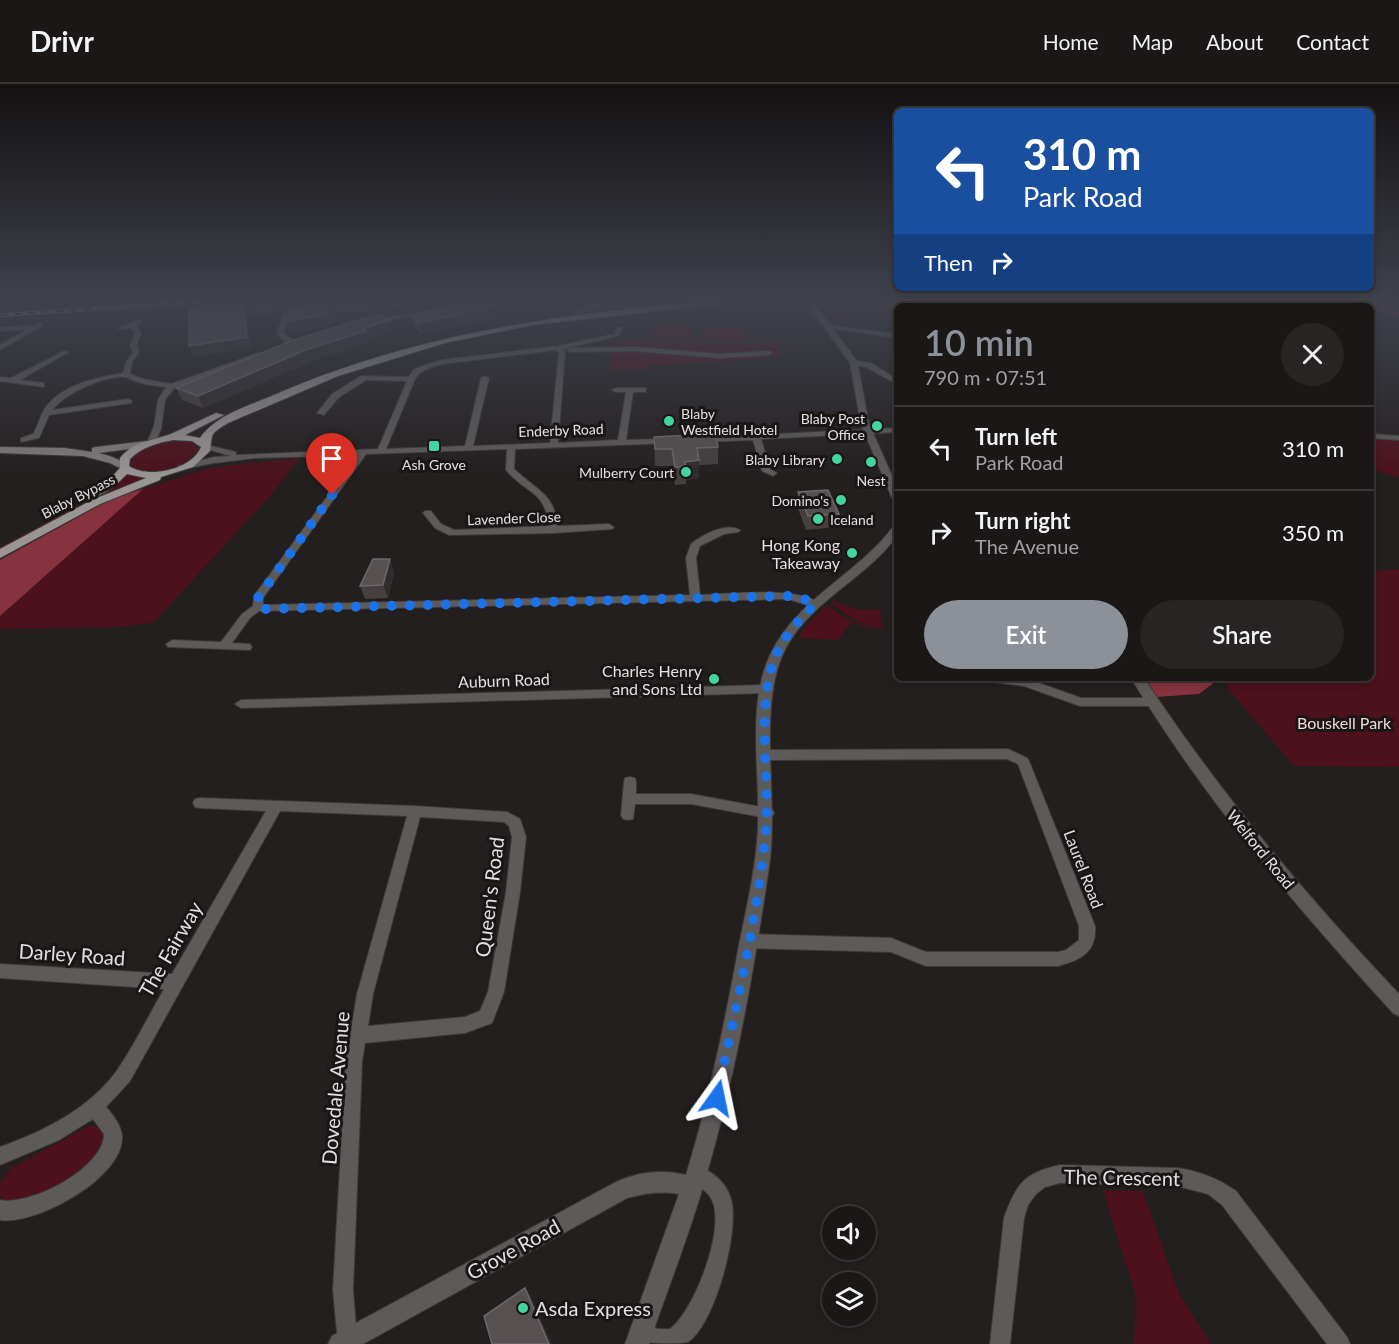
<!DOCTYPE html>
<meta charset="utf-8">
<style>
:root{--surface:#1b1717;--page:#282424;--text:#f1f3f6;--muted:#a09fa1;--line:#393636;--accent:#8c9099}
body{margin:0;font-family:Lato,sans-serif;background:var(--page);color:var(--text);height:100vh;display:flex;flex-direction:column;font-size:22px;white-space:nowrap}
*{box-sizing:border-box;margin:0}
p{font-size:20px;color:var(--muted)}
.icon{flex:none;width:33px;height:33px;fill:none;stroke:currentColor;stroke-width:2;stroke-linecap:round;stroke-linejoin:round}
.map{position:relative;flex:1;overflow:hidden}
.panel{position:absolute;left:894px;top:219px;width:480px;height:378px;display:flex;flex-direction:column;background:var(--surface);border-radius:9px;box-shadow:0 3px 9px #0003,0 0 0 2px var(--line)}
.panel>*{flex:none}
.guide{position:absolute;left:894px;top:24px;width:480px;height:183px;border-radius:9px;box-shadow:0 3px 9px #0003,0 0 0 2px var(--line);background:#1a4fa0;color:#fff;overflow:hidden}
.tools{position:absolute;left:822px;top:1122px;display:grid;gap:12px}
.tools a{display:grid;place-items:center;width:54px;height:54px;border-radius:50%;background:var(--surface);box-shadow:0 3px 9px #0003,0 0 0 2px var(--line);font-size:30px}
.pin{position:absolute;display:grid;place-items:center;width:51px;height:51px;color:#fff;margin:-62px -26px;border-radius:50% 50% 50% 0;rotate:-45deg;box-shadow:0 0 6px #0007}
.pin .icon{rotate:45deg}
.me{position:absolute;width:66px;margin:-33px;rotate:12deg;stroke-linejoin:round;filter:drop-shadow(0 0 4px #0008)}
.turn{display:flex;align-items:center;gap:21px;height:126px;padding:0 30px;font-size:27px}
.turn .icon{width:78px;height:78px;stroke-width:2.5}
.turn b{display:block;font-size:42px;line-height:51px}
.then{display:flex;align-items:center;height:57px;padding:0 30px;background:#0003;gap:12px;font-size:22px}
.round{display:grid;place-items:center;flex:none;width:63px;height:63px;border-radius:32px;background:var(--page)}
.headline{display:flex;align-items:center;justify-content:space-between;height:102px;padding:0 30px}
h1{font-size:36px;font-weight:600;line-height:45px;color:var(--accent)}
.action{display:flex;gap:12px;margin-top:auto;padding:12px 30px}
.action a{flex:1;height:69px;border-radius:36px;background:var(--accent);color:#fff;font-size:24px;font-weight:600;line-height:69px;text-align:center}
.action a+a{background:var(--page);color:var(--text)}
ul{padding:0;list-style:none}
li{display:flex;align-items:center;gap:18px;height:84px;padding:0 30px;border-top:2px solid var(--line)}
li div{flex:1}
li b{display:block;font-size:22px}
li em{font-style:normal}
header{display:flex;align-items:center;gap:36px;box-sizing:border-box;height:84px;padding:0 30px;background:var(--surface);border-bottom:2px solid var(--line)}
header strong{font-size:28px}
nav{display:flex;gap:33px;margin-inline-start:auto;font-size:21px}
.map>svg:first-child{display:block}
.green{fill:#4c111c}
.forest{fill:#86333f}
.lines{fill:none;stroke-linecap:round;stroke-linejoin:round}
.river{fill:#752432;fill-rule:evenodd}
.minor-casing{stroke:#3f3a3a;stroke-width:2}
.tertiary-casing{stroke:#3f3a3a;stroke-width:2}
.secondary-casing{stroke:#3f3a3a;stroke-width:2}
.primary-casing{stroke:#3f3a3a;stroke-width:2}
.minor{fill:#5d5a5a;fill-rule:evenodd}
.tertiary{fill:#5d5a5a;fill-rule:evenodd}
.secondary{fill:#807b7b;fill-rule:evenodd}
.primary{fill:#9a9595;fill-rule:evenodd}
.rail-casing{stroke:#a7a3a4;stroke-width:4}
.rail{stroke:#1a1616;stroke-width:2;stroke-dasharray:7;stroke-linecap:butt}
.wall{fill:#453f40}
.shaded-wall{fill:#312b2c}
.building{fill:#565051;stroke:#6c6768;stroke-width:1.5}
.route{stroke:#1a73e8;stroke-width:10;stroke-dasharray:0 18}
.poi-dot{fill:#44d49f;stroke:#1a1616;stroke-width:2}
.labels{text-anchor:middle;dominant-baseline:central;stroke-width:6;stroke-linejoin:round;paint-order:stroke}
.far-poi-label{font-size:14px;fill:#e3dfe0;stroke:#1a1616;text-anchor:end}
.far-street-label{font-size:14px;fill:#e3dfe0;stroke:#1a1616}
.poi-label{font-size:16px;fill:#e3dfe0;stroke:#1a1616;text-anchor:end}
.street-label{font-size:16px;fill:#e3dfe0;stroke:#1a1616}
.park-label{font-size:16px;fill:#f2d8d9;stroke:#1a1616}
.near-street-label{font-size:20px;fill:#e3dfe0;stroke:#1a1616}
.near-poi-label{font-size:20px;fill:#e3dfe0;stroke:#1a1616;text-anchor:start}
</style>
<header>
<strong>Drivr</strong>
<nav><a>Home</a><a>Map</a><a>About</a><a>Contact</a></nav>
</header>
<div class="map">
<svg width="1399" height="1260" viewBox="0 0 1399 1260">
<rect width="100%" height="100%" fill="#241f1f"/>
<path class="green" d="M 819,218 L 1189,218 L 1182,222 L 1090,222 L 1081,220 L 1076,222 L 897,222 L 897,230 L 834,233 Z
M 656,239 L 694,240 L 692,255 L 651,254 Z
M 702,243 L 749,245 L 748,258 L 700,256 Z
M 614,256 L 749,260 L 784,258 L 786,262 L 779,262 L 782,273 L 650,282 L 650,285 L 609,286 Z
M 1371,354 L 1399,356 L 1399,394 L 1371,385 Z
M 174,356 L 190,358 L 198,362 L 198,370 C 184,385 146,397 130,381 C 132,363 159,358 174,356 Z
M 299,374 L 272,410 L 154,538 L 122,543 L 0,545 L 0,532 L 143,405 L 209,384 Z
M 126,390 L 148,394 L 95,416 L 0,466 L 0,463 L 109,405 Z
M 1399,485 L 1399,683 L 1294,682 L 1230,607 L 1224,594 L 1371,594 L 1371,488 Z
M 832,516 L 854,525 L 879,526 L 883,545 C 865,544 844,530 831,518 Z
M 826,521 L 846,534 L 879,549 L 851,539 L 838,556 L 798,554 L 807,541 Z
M 90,1041 L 103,1045 L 106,1060 L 86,1088 L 29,1117 L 4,1117 L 0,1111 L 0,1099 L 11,1084 Z
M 1103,1106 L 1143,1107 L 1178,1208 L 1211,1260 L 1134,1260 L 1136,1213 Z"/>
<path class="forest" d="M 143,405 L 0,532 L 0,476 L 113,414 Z
M 1145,594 L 1220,594 L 1199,610 L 1156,613 Z"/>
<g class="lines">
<path class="river" d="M 1342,218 L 1358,218 L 1363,222 L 1347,222 Z
M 1371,221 L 1399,224 L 1399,232 L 1371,227 L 1371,222 L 1367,222 Z"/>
<defs>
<path id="minor" d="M 480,218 L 495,218 L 369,239 L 366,237 Z
M 597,218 L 611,218 L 634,223 L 631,225 L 601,220 C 596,226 580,232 573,229 Z
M 284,230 L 289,231 L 283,249 L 295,258 L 295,260 C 287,261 281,255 277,249 Z
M 138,236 L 141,238 L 137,242 L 141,249 L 136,262 L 139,268 L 132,278 L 130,290 L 143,295 L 171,300 L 258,269 L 263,270 L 174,304 L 165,316 L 161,345 L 154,361 L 147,359 L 154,342 L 158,316 L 166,303 C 157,302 147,301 138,298 C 134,297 129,294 125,293 C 102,292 66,309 52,326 L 128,315 L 132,317 L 131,319 L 49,331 L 39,354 L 21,358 L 21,354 L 33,350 C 38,342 40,332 45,324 C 63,300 95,294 123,289 L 126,278 L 133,268 L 130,262 L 135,249 L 131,244 L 121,246 L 118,244 Z
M 40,239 L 42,240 L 42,242 L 0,266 L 0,261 L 26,246 L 0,247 L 0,243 L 33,242 Z
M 828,241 L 897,250 L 897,254 L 826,244 L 825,243 Z
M 618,243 L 623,244 L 618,252 L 563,265 L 565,268 L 558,359 L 618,356 L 626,308 L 616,308 L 612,306 L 616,304 L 646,304 L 646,308 L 633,308 L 626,356 L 668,355 L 671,355 L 671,359 L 515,365 L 514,385 C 536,406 554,409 558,442 L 609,440 L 614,443 L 612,445 L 554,449 L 449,451 L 435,444 L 423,429 L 425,427 L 431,427 L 441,440 L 454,446 L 549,442 C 545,406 526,410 506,386 L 507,365 L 366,370 L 263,514 L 263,521 L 690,511 L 686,474 L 691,460 C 702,451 726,438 740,446 L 738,448 L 724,450 L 700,462 L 696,474 L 700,511 C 728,510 801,502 820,520 L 819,522 C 810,524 797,517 787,515 L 259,527 L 250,534 L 232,559 L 250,560 L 252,563 L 250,566 L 168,563 L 166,560 L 172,556 L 221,558 L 242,530 L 253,522 L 254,512 L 358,371 L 255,374 L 214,379 L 178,386 L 178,382 L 214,373 L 231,372 L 203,364 L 203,360 L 236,368 L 236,371 L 378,365 L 407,297 L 366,296 L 338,314 L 324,331 L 317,329 L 332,310 L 361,292 L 409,293 L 413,286 L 422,282 L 442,276 L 558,262 L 614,250 ZM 556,266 L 559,268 L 550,359 L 473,362 L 489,294 L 485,292 L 481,294 L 465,362 L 386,365 L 415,295 C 422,285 431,283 442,280 Z
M 635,263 L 719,270 L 769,267 L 772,269 L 769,271 L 719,274 L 635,267 L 570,268 L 567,266 L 570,264 Z
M 64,267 L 69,268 L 20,296 L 44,299 L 44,303 L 0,297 L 0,293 L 11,294 Z
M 897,344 L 897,348 L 761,355 L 770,385 L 777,389 L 773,392 L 762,387 L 753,356 L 700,358 L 696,356 L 700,354 Z
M 1371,350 L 1399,352 L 1399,356 L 1371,354 Z
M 987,594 L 1025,594 L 1081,614 L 1152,614 L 1158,618 L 1152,622 L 1080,622 L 1024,602 L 993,598 Z
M 768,601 L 774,605 L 768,609 L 241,624 L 235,620 L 241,616 Z
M 1008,665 L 1027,674 L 1029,677 L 1095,842 C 1097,868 1081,876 1058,882 L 926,882 L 891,868 L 748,864 L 743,862 L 740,857 L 743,852 L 748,850 L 891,854 L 926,868 L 1058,868 L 1066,866 L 1079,856 L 1079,842 L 1018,680 L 1007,675 L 766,676 L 762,674 L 760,671 L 762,668 L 766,666 Z
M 630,693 L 635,694 L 636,698 L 636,710 L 691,710 L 767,724 L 772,725 L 774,729 L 772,733 L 767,734 L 691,720 L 635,720 L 633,735 L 628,736 L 623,735 L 621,731 L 624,698 L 625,694 Z
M 200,714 L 415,722 L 507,728 L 520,735 L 526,753 L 520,808 L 504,908 L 492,939 L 465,949 L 365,959 L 362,977 L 353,1206 L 357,1256 L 356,1260 L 338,1260 L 333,1206 L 346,977 L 357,910 L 407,732 L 280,727 L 130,997 L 106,1023 C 113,1031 121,1041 122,1052 C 125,1093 35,1142 0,1136 L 0,1116 C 31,1122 104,1084 104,1050 L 93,1035 L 59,1056 L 0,1081 L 0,1063 C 44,1047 90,1025 118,985 C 135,960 149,931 164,905 L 0,894 L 0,880 L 172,890 L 266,727 L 200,724 L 195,723 L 193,719 L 195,715 ZM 420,733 L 504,738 L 509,742 L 512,753 L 506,808 L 488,908 L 480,927 L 465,933 L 368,942 L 373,910 Z
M 696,1081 C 712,1087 726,1098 731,1115 C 740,1146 715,1240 688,1258 C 678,1260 644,1260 634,1255 L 631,1248 L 634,1241 L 641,1238 L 658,1245 L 670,1245 C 694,1227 726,1145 712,1116 C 707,1104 692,1102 687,1090 L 689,1083 Z
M 1060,1081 L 1177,1084 C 1199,1087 1217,1094 1236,1107 L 1347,1253 L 1350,1260 L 1327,1260 L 1222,1121 L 1208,1110 L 1177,1102 L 1060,1099 L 1045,1103 L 1036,1110 L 1028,1121 L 1024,1134 L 1010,1260 L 990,1260 L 1004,1134 C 1016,1100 1024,1089 1060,1081 Z"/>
<path id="tertiary" d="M 806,218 L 813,218 L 857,277 L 871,279 L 897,295 L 897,300 L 866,283 L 858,282 L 869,340 L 897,403 L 897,417 L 892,414 L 861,340 L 850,279 Z
M 897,442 L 897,452 C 864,497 805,519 782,572 C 758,629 779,719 769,783 C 754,886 736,989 707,1089 C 691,1147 668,1203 649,1260 L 625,1260 L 679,1110 C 661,1107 645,1109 627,1114 L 363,1260 L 328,1260 L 332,1252 L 616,1098 C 638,1088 662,1085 686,1091 C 709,1016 725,938 739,861 C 746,827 754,792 757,758 C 763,698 744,624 771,569 C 798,514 858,490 893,443 Z
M 1131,594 L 1144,594 C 1219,708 1305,811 1399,910 L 1399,932 L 1393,929 C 1297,824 1205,716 1131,594 Z"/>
<path id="secondary" d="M 147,357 L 152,360 L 151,362 L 99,369 C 110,372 121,375 129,383 L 124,386 L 110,379 L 83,372 L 0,369 L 0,363 L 65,364 L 92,368 L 92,364 L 96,363 Z"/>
<path id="primary" d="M 696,218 L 724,218 L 720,220 L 533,241 L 445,259 L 338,292 L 228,339 C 209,351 213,348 210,367 L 193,383 L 161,393 L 160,396 L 100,420 L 0,474 L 0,465 L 92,416 L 146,394 L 127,390 C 118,399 109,408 96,412 L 90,409 L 107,398 L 120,384 L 120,374 C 134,357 152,357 171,350 C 186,343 201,336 216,329 L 224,331 L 185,351 L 200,354 C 217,330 249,322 274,311 C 413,251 547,232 696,218 ZM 173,356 L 192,357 L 201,363 C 192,386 148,395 129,382 L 130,375 C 142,363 157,359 173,356 Z"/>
</defs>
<use href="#minor" class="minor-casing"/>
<use href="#tertiary" class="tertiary-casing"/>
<use href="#secondary" class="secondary-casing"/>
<use href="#primary" class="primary-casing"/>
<use href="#minor" class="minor"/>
<use href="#tertiary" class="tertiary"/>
<use href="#secondary" class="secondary"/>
<use href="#primary" class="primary"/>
<defs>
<path id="rail" d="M 0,231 L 199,218"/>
</defs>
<use href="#rail" class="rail-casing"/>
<use href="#rail" class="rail"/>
</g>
<path class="wall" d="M 280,218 L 275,229 L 253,230 L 248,220 Z
M 316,218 L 421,218 L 421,220 L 400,221 L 399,225 L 334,229 L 329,243 L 289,248 L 303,225 Z
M 511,218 L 549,218 L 549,226 L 519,230 Z
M 460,221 L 499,232 L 471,239 L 467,235 L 468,240 L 422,250 L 414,242 L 411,231 L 461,225 Z
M 390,236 L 392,247 L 368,255 L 369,258 L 312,277 L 203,324 L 182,316 L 176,304 Z
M 654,353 L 718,363 L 718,380 L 699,381 L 699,394 L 686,396 L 686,400 L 675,401 L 673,382 L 655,382 Z
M 798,408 L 839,430 L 837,443 L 806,446 L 797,422 Z
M 390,475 L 394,489 L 388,514 L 365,515 L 360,502 Z"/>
<path class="shaded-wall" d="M 243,218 L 247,228 L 251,264 L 194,273 L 189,262 Z
M 271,218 L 280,218 L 275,229 Z
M 330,218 L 334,229 L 329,243 L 289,248 L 285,237 Z
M 529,218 L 549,218 L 549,226 L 519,230 L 518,220 Z
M 497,221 L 499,232 L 471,239 L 469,228 Z
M 466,229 L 468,240 L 422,250 L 419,239 Z
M 390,236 L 392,247 L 368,255 L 369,258 L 312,277 L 203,324 L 198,312 L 308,265 L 362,245 Z
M 699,376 L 699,394 L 686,396 L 685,378 Z
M 390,475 L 394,489 L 388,514 L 383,501 Z
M 525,1204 L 530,1211 L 552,1260 L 549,1260 Z"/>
<path class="building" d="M 239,218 L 243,218 L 247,253 L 189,262 L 189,225 Z
M 249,218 L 271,218 L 248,220 Z
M 316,218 L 330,218 L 325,231 L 285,237 L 290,226 L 303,225 L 306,219 Z
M 460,218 L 493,218 L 497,221 L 469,228 L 460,221 Z
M 457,222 L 466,229 L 419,239 L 411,231 Z
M 377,230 L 390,236 L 362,245 L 366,247 L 308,265 L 198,312 L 176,304 L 288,258 Z
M 712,350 L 716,353 L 718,363 L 697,364 L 699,376 L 685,378 L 686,383 L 675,383 L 672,365 L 655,365 L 654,353 Z
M 828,406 L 839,430 L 808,432 L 798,408 Z
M 373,475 L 390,475 L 383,501 L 360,502 Z
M 525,1204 L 549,1260 L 492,1260 L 484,1232 Z"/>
<linearGradient id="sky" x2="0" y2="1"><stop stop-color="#141111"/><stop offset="0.55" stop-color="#3f424d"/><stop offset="1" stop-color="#3f424d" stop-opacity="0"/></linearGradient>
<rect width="1399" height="394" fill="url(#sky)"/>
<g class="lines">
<path class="route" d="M 332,411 L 258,514 L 258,523 L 264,525 L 787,512 L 802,514 L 815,520 C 798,537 781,555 773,579 C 756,628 771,701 765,755 C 756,842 734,929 717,1014"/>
</g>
<g class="poi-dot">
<circle cx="669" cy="337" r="6"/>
<circle cx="877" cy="342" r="6"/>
<rect x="428" y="356" width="12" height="12" rx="3"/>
<circle cx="837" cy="375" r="6"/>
<circle cx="871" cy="378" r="6"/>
<circle cx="686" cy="388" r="6"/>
<circle cx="841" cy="416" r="6"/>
<circle cx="818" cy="435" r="6"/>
<circle cx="852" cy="469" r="6"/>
<circle cx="714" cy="595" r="6"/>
<circle cx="523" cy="1224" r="6"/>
</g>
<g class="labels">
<g class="far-poi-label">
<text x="681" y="329" text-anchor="start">Blaby<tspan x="681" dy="16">Westfield Hotel</tspan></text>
<text x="865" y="334">Blaby Post<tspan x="865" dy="16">Office</tspan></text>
<text x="825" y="375">Blaby Library</text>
<text x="434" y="380" text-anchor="middle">Ash Grove</text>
<text x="674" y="388">Mulberry Court</text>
<text x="871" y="396" text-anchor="middle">Nest</text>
<text x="829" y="416">Domino's</text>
<text x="830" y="435" text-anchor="start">Iceland</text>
</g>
<g class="far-street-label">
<text transform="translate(561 346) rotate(-2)">Enderby Road</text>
<text transform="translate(78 412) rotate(-27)">Blaby Bypass</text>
<text transform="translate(514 434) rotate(-2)">Lavender Close</text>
</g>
<g class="poi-label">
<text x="840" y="460">Hong Kong<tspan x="840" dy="18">Takeaway</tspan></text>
<text x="702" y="586">Charles Henry<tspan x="702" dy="18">and Sons Ltd</tspan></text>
</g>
<g class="street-label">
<text transform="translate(504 596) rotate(-2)">Auburn Road</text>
<text transform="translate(1261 765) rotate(51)">Welford Road</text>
<text transform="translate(1084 785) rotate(69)">Laurel Road</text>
</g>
<g class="park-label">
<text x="1344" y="638">Bouskell Park</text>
</g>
<g class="near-street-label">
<text transform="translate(489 813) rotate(-83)">Queen's Road</text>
<text transform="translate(170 865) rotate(-60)">The Fairway</text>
<text transform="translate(72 870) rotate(4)">Darley Road</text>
<text transform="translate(335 1004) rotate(-85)">Dovedale Avenue</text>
<text transform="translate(1122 1093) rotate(1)">The Crescent</text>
<text transform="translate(513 1165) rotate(-29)">Grove Road</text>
</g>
<g class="near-poi-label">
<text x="535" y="1224">Asda Express</text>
</g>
</g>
</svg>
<div class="tools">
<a><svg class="icon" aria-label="sound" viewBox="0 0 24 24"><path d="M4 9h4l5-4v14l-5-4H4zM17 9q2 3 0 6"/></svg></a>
<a><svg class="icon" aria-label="layers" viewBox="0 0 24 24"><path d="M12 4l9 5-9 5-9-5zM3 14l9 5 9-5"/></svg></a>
</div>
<div class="pin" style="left:332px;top:411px;background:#d93025"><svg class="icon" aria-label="arrive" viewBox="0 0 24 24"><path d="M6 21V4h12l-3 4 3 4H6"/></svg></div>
<svg class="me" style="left:717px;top:1014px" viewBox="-20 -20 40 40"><path d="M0-17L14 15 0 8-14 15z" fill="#1a73e8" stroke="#fff" stroke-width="4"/></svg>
<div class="guide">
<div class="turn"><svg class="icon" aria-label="left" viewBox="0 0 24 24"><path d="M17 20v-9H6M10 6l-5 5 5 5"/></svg><div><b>310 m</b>Park Road</div></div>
<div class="then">Then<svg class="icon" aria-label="right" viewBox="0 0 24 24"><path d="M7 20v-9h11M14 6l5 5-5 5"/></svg></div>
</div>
<section class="panel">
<div class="headline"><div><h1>10 min</h1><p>790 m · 07:51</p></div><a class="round"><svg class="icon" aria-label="close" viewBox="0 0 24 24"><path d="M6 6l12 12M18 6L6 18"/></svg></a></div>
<ul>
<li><svg class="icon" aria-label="left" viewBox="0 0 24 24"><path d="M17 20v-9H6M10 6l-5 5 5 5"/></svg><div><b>Turn left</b><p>Park Road</p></div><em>310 m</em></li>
<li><svg class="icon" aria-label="right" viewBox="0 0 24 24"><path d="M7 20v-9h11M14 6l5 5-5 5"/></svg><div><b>Turn right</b><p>The Avenue</p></div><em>350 m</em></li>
</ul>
<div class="action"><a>Exit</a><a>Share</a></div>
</section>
</div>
